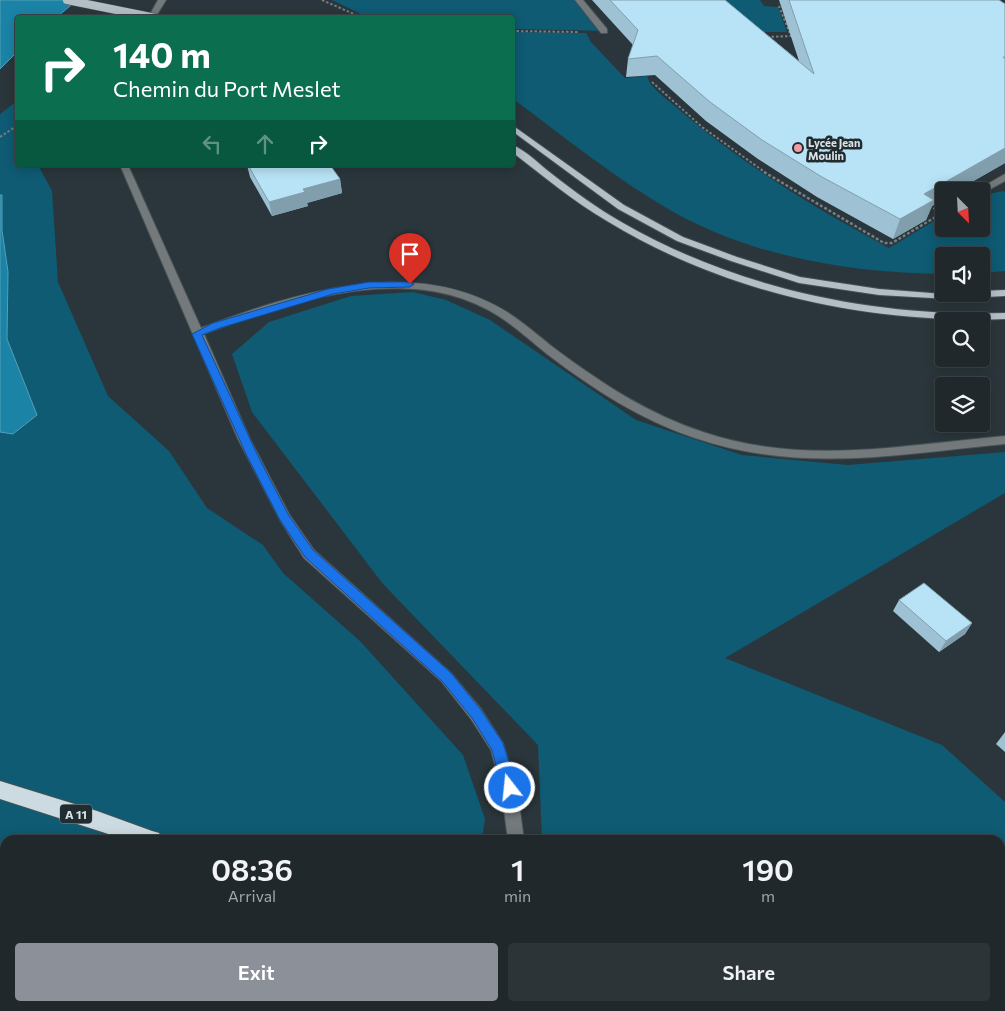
<!DOCTYPE html>
<meta charset="utf-8">
<style>
:root{--surface:#20282c;--page:#2d3438;--text:#f1f3f6;--muted:#a2a6a9;--line:#3d4448;--accent:#8c9099}
body{margin:0;font-family:Commissioner,sans-serif;background:var(--page);color:var(--text);height:100vh;display:flex;flex-direction:column;font-size:19px;white-space:nowrap}
*{box-sizing:border-box;margin:0}
p{font-size:16px;color:var(--muted)}
.icon{flex:none;width:28px;height:28px;fill:none;stroke:currentColor;stroke-width:2;stroke-linecap:round;stroke-linejoin:round}
.map{position:relative;flex:1;overflow:hidden}
.panel{position:absolute;left:0px;top:835px;width:1005px;height:176px;display:flex;flex-direction:column;background:var(--surface);border-radius:15px 15px 0 0;box-shadow:0 2px 12px #0003,0 0 0 1px var(--line)}
.panel>*{flex:none}
.top-card{position:absolute;left:15px;top:15px;width:500px;height:152px;border-radius:5px;box-shadow:0 2px 12px #0003,0 0 0 1px var(--line);background:#0b6e4f;color:#fff;overflow:hidden}
.needle{width:32px;rotate:156deg}
.controls{position:absolute;left:935px;top:182px;display:grid;gap:10px}
.controls a{display:grid;place-items:center;width:55px;height:55px;border-radius:5px;background:var(--surface);box-shadow:0 2px 12px #0003,0 0 0 1px var(--line);font-size:25px}
.pin{position:absolute;display:grid;place-items:center;width:42px;height:42px;color:#fff;margin:-51px -21px;border-radius:50% 50% 50% 0;rotate:-45deg;box-shadow:0 0 5px #0007}
.pin .icon{rotate:45deg}
.me{position:absolute;width:55px;margin:-28px;rotate:344deg;stroke-linejoin:round;filter:drop-shadow(0 0 4px #0008)}
.turn{display:flex;align-items:center;gap:18px;height:105px;padding:0 15px;font-size:22px}
.turn .icon{width:65px;height:65px;stroke-width:2.5}
.turn b{display:block;font-size:35px;line-height:42px}
.lanes{display:flex;align-items:center;height:48px;padding:0 15px;background:#0003;justify-content:center;gap:25px;direction:ltr}
.lanes .off{opacity:.35}
.eta{display:flex;justify-content:space-evenly;align-items:center;height:85px;text-align:center}
.eta b{font-size:30px;font-weight:600;line-height:35px}
.primary-button{display:flex;gap:10px;margin-top:auto;padding:10px 15px}
.primary-button a{flex:1;height:58px;border-radius:5px;background:var(--accent);color:#fff;font-size:20px;font-weight:600;line-height:58px;text-align:center}
.primary-button a+a{background:var(--page);color:var(--text)}
.map>svg:first-child{display:block}
.green{fill:#0e5b73}
.water{fill:#1b84a6;stroke:#55a0b9}
.lines{fill:none;stroke-linecap:round;stroke-linejoin:round}
.minor-casing{stroke:#465256;stroke-width:2}
.major-casing{stroke:#465256;stroke-width:2}
.highway-casing{stroke:#465256;stroke-width:2}
.path-far1{stroke:#757f83;stroke-width:2;stroke-dasharray:2.5 2;stroke-linecap:butt}
.path{stroke:#757f83;stroke-width:2.5;stroke-dasharray:3 2;stroke-linecap:butt}
.minor{fill:#747a7c;fill-rule:evenodd}
.major{fill:#b3bfc5;fill-rule:evenodd}
.highway{fill:#ccdbe1;fill-rule:evenodd}
.major-bridge-casing{stroke:#465256;stroke-width:9;stroke-linecap:butt}
.major-bridge{stroke:#b3bfc5;stroke-width:8}
.wall{fill:#9ec2d3}
.shaded-wall{fill:#819eac}
.building{fill:#b8e2f5;stroke:#819eac}
.route{fill:#1a73e8;stroke:#114b97}
.poi-dot{fill:#f49aa0;stroke:#202c30;stroke-width:2}
.labels{text-anchor:middle;dominant-baseline:central;stroke-width:5;stroke-linejoin:round;paint-order:stroke}
.far-poi-label{font-size:11px;font-weight:bold;fill:#dbe2e5;stroke:#202c30;text-anchor:start}
.shield{fill:#202c30;stroke:#a3abaf;stroke-width:1}
.shield-label{font-size:12px;font-weight:bold;fill:#dbe2e5}
</style>
<div class="map">
<svg width="1005" height="1011" viewBox="0 0 1005 1011">
<rect width="100%" height="100%" fill="#2a363b"/>
<path class="green" d="M 332,0 L 583,0 L 609,31 L 513,29 L 512,18 L 367,17 Z
M 685,0 L 760,0 L 764,6 L 778,7 L 787,32 L 736,32 Z
M 513,32 L 586,33 L 591,42 L 625,78 L 647,76 C 650,88 666,98 675,106 C 740,163 813,207 889,248 L 944,215 L 944,229 L 981,229 L 981,200 L 993,193 L 1003,191 L 1005,192 L 1005,271 L 981,273 L 981,256 L 944,256 L 944,274 C 851,273 752,257 670,210 C 614,178 565,137 513,99 Z
M 17,101 L 18,165 L 38,165 L 52,191 L 58,282 L 108,396 L 169,451 L 207,508 L 263,545 L 283,573 L 360,641 L 463,755 L 485,819 L 482,840 L 5,840 L 5,1006 L 436,1006 L 434,1011 L 0,1011 L 0,432 L 14,434 L 37,415 L 7,339 L 8,272 L 2,230 L 2,195 L 0,195 L 0,114 Z
M 413,292 L 446,300 L 490,320 L 636,420 L 742,455 L 848,465 L 1005,452 L 1005,493 L 725,658 L 942,745 L 1005,802 L 1005,1011 L 690,1011 L 680,1006 L 1000,1006 L 1000,840 L 542,840 L 538,745 L 383,584 L 252,412 L 232,354 L 269,322 L 351,296 Z
M 498,1006 L 667,1006 L 666,1011 L 497,1011 Z"/>
<path class="water" d="M 0,0 L 77,0 L 57,17 L 18,18 L 17,52 L 0,69 Z
M 0,195 L 2,195 L 2,230 L 8,272 L 7,339 L 37,415 L 13,434 L 0,432 Z"/>
<g class="lines">
<defs>
<path id="minor" d="M 158,0 L 166,0 L 155,18 L 148,18 Z
M 575,0 L 583,0 L 607,29 L 607,33 L 601,33 Z
M 120,165 L 128,165 L 201,328 C 295,293 413,254 507,312 C 523,322 539,336 554,348 C 601,383 648,414 703,432 C 802,466 904,445 1005,436 L 1005,444 C 897,454 802,474 695,438 C 641,420 593,389 547,354 C 532,342 517,328 500,317 C 412,259 293,301 204,334 L 250,439 L 289,514 L 314,550 L 451,673 L 481,709 L 503,743 L 517,788 L 524,840 L 508,840 L 501,788 L 491,750 L 471,719 L 441,681 L 304,558 L 280,520 L 238,439 Z
M 1005,174 L 1005,181 L 983,193 L 975,191 Z
M 452,1006 L 470,1006 L 469,1011 L 451,1011 Z"/>
<path id="major" d="M 512,125 L 624,205 L 683,237 L 737,257 L 800,277 L 879,289 L 944,294 L 981,294 L 981,291 L 1005,290 L 1005,296 L 949,299 L 879,295 L 799,283 L 731,261 L 677,241 L 618,209 L 512,131 Z
M 512,145 C 526,150 540,165 552,174 C 575,192 598,209 623,223 C 738,289 874,317 1005,313 L 1005,319 C 868,324 725,293 607,221 C 573,201 543,176 512,152 Z"/>
<path id="highway" d="M 0,781 L 97,811 L 152,831 L 159,833 L 162,840 L 127,840 L 0,799 Z
M 0,844 L 5,845 L 5,865 L 0,864 Z
M 387,1006 L 418,1006 L 420,1011 L 389,1011 Z
M 555,1006 L 585,1006 L 587,1011 L 557,1011 Z"/>
</defs>
<use href="#minor" class="minor-casing"/>
<use href="#major" class="major-casing"/>
<use href="#highway" class="highway-casing"/>
<path class="path-far1" d="M 322,0 L 363,18
M 512,31 L 579,32
M 767,37 L 791,36 L 778,4
M 652,82 L 702,127 L 766,173
M 0,137 L 18,125"/>
<path class="path" d="M 764,172 L 884,243 L 892,243 L 944,212
M 930,204 L 940,214"/>
<use href="#minor" class="minor"/>
<use href="#major" class="major"/>
<use href="#highway" class="highway"/>
<defs>
<path id="major-bridge" d="M 67,0 L 156,18"/>
</defs>
<use href="#major-bridge" class="major-bridge-casing"/>
<use href="#major-bridge" class="major-bridge"/>
</g>
<path class="wall" d="M 592,0 L 725,0 L 799,61 L 779,0 L 999,0 L 1005,4 L 1005,163 L 956,191 L 944,191 L 944,199 L 932,206 L 926,220 L 893,239 L 817,197 L 758,159 L 706,121 L 655,75 L 626,77 L 628,59 L 633,45 Z
M 247,165 L 330,165 L 340,179 L 342,193 L 307,203 L 308,206 L 272,216 L 250,177 Z
M 899,600 L 972,623 L 965,634 L 939,652 L 893,611 Z
M 1005,732 L 1005,752 L 996,744 Z"/>
<path class="shaded-wall" d="M 1005,148 L 1005,163 L 956,191 L 944,191 L 944,199 L 932,206 L 926,220 L 893,239 L 900,219 L 924,194 Z
M 340,179 L 342,193 L 307,203 L 308,206 L 272,216 L 269,202 L 303,189 Z
M 972,623 L 965,634 L 939,652 L 946,641 Z"/>
<path class="building" d="M 610,0 L 725,0 L 814,74 L 789,0 L 999,0 L 1005,4 L 1005,57 L 1003,57 L 1005,59 L 1005,148 L 924,194 L 934,200 L 900,219 L 822,177 L 762,140 L 710,102 L 657,56 L 628,59 L 638,30 Z
M 248,165 L 330,165 L 340,179 L 303,189 L 305,192 L 269,202 Z
M 924,583 L 972,623 L 946,641 L 899,600 Z"/>
<path class="route" d="M 369,282 L 410,282 L 414,284 L 410,287 L 369,288 L 333,294 L 220,328 L 202,335 L 257,454 L 288,514 L 313,550 L 451,673 L 481,710 L 503,743 L 517,788 L 514,792 L 510,794 L 505,792 L 502,788 L 492,750 L 472,718 L 442,681 L 305,557 L 280,520 L 246,454 L 192,334 L 213,323 L 328,289 Z"/>
<circle class="poi-dot" cx="798" cy="148" r="5"/>
<g class="labels">
<g class="far-poi-label">
<text x="808" y="142">Lycée Jean<tspan x="808" dy="13">Moulin</tspan></text>
</g>
<rect class="shield" x="60" y="804.5" width="32" height="19" rx="4"/>
<g class="shield-label">
<text x="76" y="814">A 11</text>
</g>
</g>
</svg>
<div class="controls">
<a><svg class="needle" viewBox="-14 -14 28 28"><path d="M0-13l5 13h-10z" fill="#e53935"/><path d="M0 13l5-13h-10z" fill="#a2a6a9"/></svg></a>
<a><svg class="icon" aria-label="sound" viewBox="0 0 24 24"><path d="M4 9h4l5-4v14l-5-4H4zM17 9q2 3 0 6"/></svg></a>
<a><svg class="icon" aria-label="search" viewBox="0 0 24 24"><circle cx="10" cy="10" r="6"/><path d="M15 15l6 6"/></svg></a>
<a><svg class="icon" aria-label="layers" viewBox="0 0 24 24"><path d="M12 4l9 5-9 5-9-5zM3 14l9 5 9-5"/></svg></a>
</div>
<div class="pin" style="left:410px;top:284px;background:#d93025"><svg class="icon" aria-label="arrive" viewBox="0 0 24 24"><path d="M6 21V4h12l-3 4 3 4H6"/></svg></div>
<svg class="me" style="left:510px;top:788px" viewBox="-20 -20 40 40"><circle r="17" fill="#1a73e8" stroke="#fff" stroke-width="3"/><path d="M0-11L8 9 0 5-8 9z" fill="#fff"/></svg>
<div class="top-card">
<div class="turn"><svg class="icon" aria-label="right" viewBox="0 0 24 24"><path d="M7 20v-9h11M14 6l5 5-5 5"/></svg><div><b>140 m</b>Chemin du Port Meslet</div></div>
<div class="lanes"><svg class="icon off" aria-label="left" viewBox="0 0 24 24"><path d="M17 20v-9H6M10 6l-5 5 5 5"/></svg><svg class="icon off" aria-label="ahead" viewBox="0 0 24 24"><path d="M12 20V5M6 11l6-6 6 6"/></svg><svg class="icon" aria-label="right" viewBox="0 0 24 24"><path d="M7 20v-9h11M14 6l5 5-5 5"/></svg></div>
</div>
<section class="panel">
<div class="eta">
<div><b>08:36</b><p>Arrival</p></div>
<div><b>1</b><p>min</p></div>
<div><b>190</b><p>m</p></div>
</div>
<div class="primary-button"><a>Exit</a><a>Share</a></div>
</section>
</div>
